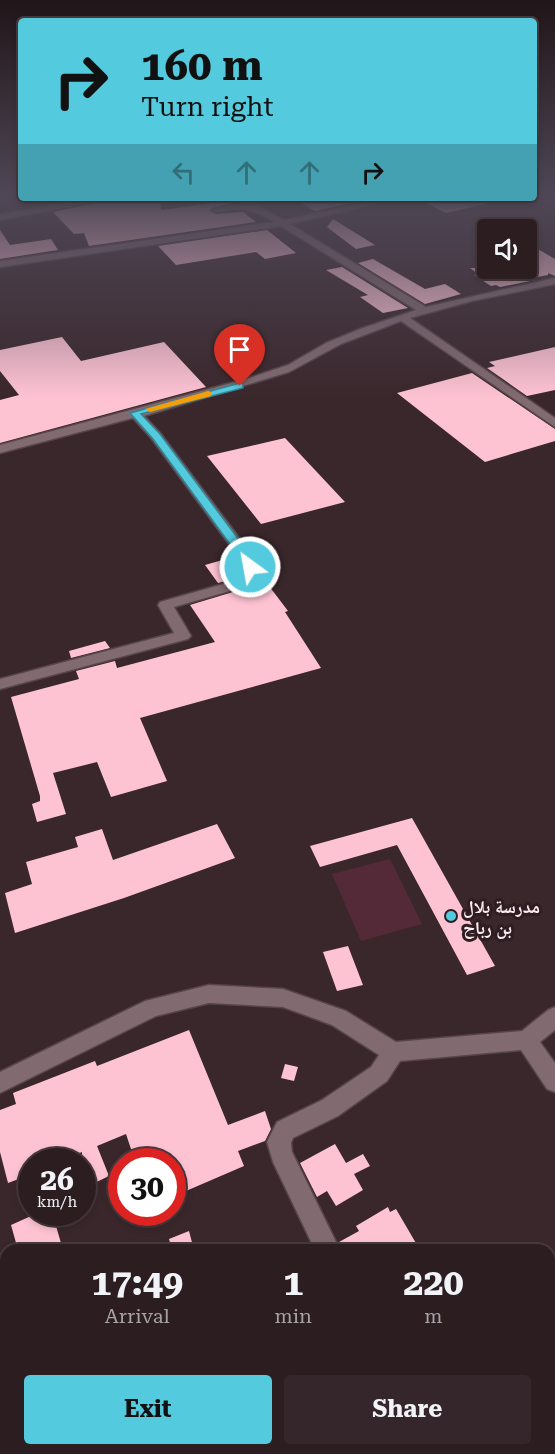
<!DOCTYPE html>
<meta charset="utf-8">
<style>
:root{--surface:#2c1d21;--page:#34262a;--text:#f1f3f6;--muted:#a6a2a5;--line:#483b3f;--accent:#54cade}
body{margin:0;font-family:"Roboto Serif","Noto Naskh Arabic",serif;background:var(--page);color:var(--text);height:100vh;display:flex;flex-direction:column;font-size:22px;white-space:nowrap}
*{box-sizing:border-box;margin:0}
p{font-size:20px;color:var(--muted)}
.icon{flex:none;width:33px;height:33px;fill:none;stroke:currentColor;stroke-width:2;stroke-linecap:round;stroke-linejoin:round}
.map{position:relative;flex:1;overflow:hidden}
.side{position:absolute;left:0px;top:1244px;width:555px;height:212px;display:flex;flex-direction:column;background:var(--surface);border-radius:18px 18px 0 0;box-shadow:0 3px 9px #0003,0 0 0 2px var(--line)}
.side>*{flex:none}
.top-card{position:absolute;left:18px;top:18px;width:519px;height:183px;border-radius:6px;box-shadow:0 3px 9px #0003,0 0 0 2px var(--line);background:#54cade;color:#111;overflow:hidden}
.buttons{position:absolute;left:477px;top:219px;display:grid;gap:12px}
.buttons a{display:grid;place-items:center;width:60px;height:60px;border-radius:6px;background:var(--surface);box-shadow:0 3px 9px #0003,0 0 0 2px var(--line);font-size:30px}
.speed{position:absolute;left:18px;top:1148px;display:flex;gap:12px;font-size:30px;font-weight:700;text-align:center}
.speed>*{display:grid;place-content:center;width:78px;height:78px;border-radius:50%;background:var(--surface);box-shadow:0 3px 9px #0003,0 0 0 2px var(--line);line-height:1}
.speed small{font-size:15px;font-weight:400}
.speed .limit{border:9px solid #d22;background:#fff;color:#111}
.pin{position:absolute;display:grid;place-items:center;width:51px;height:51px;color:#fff;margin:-62px -26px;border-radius:50% 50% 50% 0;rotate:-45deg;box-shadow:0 0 6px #0007}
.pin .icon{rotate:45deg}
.me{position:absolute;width:66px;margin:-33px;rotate:328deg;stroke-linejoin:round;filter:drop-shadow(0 0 4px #0008)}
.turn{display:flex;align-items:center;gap:21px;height:126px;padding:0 24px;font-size:27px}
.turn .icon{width:78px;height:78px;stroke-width:2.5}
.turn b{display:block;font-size:42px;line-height:51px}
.lanes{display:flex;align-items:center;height:57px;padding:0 24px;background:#0003;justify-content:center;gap:30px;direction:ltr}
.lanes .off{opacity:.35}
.eta{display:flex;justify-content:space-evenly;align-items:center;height:102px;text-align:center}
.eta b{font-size:36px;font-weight:700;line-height:42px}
.cta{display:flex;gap:12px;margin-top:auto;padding:12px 24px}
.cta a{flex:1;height:69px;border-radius:6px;background:var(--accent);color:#111;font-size:24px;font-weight:700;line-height:69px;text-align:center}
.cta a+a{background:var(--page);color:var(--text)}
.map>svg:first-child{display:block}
.green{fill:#542a38}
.building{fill:#fec3d3}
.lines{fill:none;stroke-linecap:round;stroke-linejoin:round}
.street-casing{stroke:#55444a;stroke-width:3}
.street{fill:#816a70;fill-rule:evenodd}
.route{fill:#54cade;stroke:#378390;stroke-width:1.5}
.slow{fill:#f59e0b}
.poi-dot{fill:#54cade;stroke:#301d23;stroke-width:2}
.labels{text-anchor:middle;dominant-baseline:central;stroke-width:6;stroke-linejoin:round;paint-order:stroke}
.poi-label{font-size:18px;font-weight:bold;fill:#faecf0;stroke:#301d23;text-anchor:start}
</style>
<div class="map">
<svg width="555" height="1454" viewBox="0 0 555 1454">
<rect width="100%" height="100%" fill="#3a272c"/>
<path class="green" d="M 390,859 L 422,924 L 361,941 L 332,874 Z"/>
<path class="building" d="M 117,198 L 160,198 L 161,210 L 249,198 L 246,203 L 234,203 L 212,208 L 210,211 L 216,214 L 243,212 L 256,222 L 89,246 L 84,233 L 74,234 L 53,212 Z
M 292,198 L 360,198 L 360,201 L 315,211 Z
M 416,198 L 485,198 L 486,204 L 446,213 Z
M 333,219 L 375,245 L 356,249 L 327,227 Z
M 0,230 L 10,245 L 51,239 L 58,250 L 0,259 Z
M 267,230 L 296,253 L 265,259 L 256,252 L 176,265 L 158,246 Z
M 526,242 L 555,259 L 555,276 L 548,273 L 548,275 L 532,278 L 535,280 L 500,287 L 496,285 L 491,286 L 474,275 L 478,274 L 470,268 L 540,268 L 526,262 Z
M 373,259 L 425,289 L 445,284 L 461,294 L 425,304 L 358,263 Z
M 342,267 L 408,308 L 383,313 L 360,297 L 368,295 L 326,270 Z
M 62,337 L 81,361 L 164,342 L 206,387 L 0,443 L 0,400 L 19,395 L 0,371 L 0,350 Z
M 555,347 L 555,390 L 527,396 L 487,368 L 495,366 L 489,362 Z
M 472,373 L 555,429 L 555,441 L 485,462 L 397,393 Z
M 285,438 L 345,502 L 261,524 L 207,456 Z
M 233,557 L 245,576 L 218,583 L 205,565 Z
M 266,582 L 288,611 L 285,612 L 321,668 L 140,718 L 167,781 L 111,797 L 97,762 L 53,773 L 66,814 L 37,822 L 32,804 L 40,801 L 40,796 L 11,697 L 79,679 L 76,671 L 115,661 L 117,668 L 215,642 L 190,605 Z
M 105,641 L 110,648 L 71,658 L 69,651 Z
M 412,818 L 495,966 L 467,975 L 397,845 L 320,867 L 310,846 Z
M 217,824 L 235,858 L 124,898 L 15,933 L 5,893 L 32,884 L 26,862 L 78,847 L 75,837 L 102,829 L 113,860 Z
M 348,946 L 363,985 L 337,991 L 323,952 Z
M 189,1030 L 228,1125 L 265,1111 L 271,1129 L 265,1141 L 238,1151 L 244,1166 L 172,1197 L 172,1161 L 135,1161 L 126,1134 L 97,1146 L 109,1176 L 82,1189 L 82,1152 L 61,1161 L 32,1161 L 32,1174 L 8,1183 L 0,1152 L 0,1110 L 16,1104 L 13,1093 L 95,1061 L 97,1066 Z
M 285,1064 L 298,1067 L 294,1081 L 281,1078 Z
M 335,1144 L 346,1163 L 363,1154 L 370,1166 L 354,1174 L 363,1190 L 336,1206 L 327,1191 L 317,1197 L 300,1163 Z
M 388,1207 L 390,1212 L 396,1209 L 420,1250 L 342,1250 L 339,1242 L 359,1231 L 356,1226 Z
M 40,1212 L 52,1212 L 63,1250 L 18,1250 L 11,1225 Z
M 189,1231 L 194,1250 L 172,1250 L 169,1239 Z"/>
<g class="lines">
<defs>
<path id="street" d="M 0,195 L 17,195 L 0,199 Z
M 97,198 L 115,198 L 0,220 L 0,214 Z
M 385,198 L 400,198 L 290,224 L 426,307 L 555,278 L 555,284 L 472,301 L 410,318 L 555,418 L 555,427 L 401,321 L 341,344 L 289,372 L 144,416 L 160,433 L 249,551 L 263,579 L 261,582 L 174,607 L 191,636 L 188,639 L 0,689 L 0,679 L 174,633 L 158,605 L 160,602 L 248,577 L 237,555 L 152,439 L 133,418 L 0,453 L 0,445 L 246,379 L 288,365 L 326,343 L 360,329 L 416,310 L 281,226 L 0,267 L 0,261 L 274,222 C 251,207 242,208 216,212 L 212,210 L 234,205 L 258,206 L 284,220 Z
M 209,985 L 283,989 L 346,1011 L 396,1042 L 522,1031 L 548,1010 L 555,1007 L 555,1030 L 540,1042 L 555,1063 L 555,1092 L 547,1089 L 521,1050 L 400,1061 L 387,1081 L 338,1116 L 293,1138 L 291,1143 L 292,1152 L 340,1250 L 315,1250 L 273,1162 L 267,1142 L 277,1122 L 322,1100 L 371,1067 L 379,1055 L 332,1025 L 283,1007 L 209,1003 L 156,1016 L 0,1093 L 0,1072 L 145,1001 Z
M 555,1358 L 555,1392 L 549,1394 L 549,1360 Z
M 42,1449 L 79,1449 L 77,1454 L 40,1454 Z
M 436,1449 L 471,1449 L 469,1454 L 434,1454 Z"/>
</defs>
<use href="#street" class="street-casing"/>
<use href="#street" class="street"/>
</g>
<linearGradient id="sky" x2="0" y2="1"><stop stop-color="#201518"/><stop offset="0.49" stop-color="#4f4756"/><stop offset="1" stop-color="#4f4756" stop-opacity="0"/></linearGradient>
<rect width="555" height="398" fill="url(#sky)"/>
<path class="route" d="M 240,383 L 243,384 L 243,388 L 141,414 L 160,434 L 248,552 L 256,567 L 250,570 L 246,569 L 238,555 L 153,439 L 130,413 Z"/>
<path class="slow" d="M 208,391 L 211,392 L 211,396 L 150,412 L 145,409 Z"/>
<circle class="poi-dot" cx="451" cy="916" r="6"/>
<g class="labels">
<g class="poi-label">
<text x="463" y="906">مدرسة بلال<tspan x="463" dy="21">بن رباح</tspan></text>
</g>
</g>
</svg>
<div class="buttons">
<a><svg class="icon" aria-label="sound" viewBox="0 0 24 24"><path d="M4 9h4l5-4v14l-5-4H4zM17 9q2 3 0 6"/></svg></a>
</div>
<div class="speed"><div>26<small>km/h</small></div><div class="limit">30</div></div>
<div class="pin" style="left:240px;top:386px;background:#d93025"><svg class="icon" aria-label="arrive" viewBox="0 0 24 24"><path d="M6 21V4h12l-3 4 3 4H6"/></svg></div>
<svg class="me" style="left:250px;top:567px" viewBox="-20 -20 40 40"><circle r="17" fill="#54cade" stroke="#fff" stroke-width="3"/><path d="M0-11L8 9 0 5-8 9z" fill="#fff"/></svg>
<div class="top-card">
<div class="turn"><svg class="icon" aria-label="right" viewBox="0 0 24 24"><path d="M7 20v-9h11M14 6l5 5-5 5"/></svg><div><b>160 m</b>Turn right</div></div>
<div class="lanes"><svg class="icon off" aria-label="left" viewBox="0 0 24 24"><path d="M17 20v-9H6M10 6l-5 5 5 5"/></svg><svg class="icon off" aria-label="ahead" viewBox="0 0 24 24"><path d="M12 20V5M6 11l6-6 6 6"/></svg><svg class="icon off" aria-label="ahead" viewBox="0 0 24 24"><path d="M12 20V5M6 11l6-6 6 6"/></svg><svg class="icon" aria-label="right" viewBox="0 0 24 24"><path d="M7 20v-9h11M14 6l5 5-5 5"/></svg></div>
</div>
<section class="side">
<div class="eta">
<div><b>17:49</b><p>Arrival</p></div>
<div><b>1</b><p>min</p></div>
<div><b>220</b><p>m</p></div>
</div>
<div class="cta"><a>Exit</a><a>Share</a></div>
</section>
</div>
